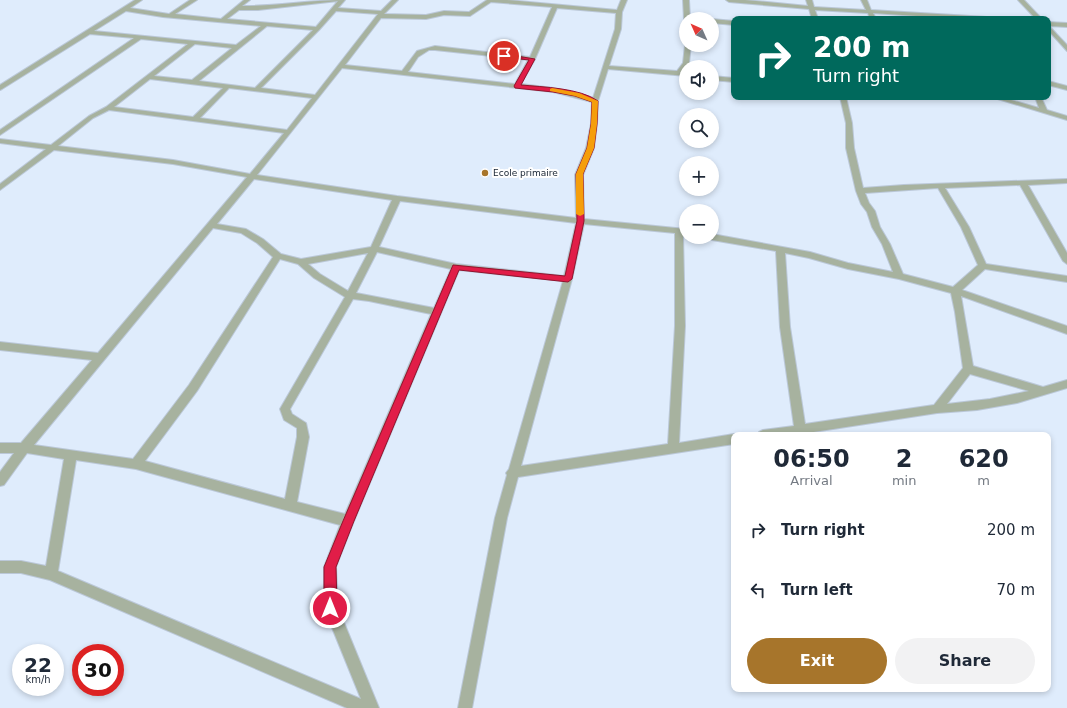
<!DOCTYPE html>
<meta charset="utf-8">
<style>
:root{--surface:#fff;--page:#f2f2f3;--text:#1f2937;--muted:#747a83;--accent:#a7752b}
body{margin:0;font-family:"DejaVu Sans",sans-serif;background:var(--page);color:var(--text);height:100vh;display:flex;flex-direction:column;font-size:15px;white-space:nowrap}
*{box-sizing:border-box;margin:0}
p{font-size:13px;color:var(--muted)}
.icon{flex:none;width:22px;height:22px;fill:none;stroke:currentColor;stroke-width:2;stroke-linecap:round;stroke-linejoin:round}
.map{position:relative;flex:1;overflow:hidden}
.sheet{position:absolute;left:731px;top:432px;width:320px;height:260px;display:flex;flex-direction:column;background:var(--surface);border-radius:8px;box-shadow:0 2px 6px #0003}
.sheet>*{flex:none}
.guide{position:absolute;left:731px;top:16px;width:320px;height:84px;border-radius:8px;box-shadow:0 2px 6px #0003;background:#00695c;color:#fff;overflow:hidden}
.needle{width:26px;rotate:315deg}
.fabs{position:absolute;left:679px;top:12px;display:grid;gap:8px}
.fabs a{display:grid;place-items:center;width:40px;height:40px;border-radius:50%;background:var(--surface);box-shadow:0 2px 6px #0003;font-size:20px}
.speed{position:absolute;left:12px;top:644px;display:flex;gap:8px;font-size:20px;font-weight:700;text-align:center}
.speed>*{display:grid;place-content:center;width:52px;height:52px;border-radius:50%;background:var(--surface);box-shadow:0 2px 6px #0003;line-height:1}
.speed small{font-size:10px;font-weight:400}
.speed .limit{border:6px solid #d22;background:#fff;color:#111}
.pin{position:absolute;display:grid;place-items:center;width:34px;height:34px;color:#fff;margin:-17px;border:2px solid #fff;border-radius:50%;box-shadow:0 1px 4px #0007}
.me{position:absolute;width:44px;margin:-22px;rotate:0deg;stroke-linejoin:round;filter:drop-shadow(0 0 3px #0008)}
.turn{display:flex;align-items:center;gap:14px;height:84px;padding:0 16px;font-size:18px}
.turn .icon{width:52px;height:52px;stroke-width:2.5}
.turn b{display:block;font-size:28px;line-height:34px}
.eta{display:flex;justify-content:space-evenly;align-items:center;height:68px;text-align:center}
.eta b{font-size:24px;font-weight:800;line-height:28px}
.cta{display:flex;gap:8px;margin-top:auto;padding:8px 16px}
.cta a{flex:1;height:46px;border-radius:24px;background:var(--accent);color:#fff;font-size:16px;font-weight:800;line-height:46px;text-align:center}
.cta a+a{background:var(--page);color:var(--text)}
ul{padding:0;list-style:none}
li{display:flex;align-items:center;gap:12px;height:60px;padding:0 16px}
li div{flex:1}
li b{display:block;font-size:15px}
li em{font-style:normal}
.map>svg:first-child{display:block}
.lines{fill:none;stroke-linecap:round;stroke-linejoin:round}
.street-casing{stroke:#bbc8d8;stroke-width:2}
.street{fill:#a7b29f;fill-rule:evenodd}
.route{fill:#e11d48;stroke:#92132f}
.slow{fill:#f59e0b}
.poi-dot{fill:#a7752b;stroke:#fff;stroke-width:1.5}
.labels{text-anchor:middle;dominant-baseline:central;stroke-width:4;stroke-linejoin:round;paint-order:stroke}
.far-poi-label{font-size:9px;fill:#172332;stroke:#fff;text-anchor:start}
</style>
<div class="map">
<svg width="1067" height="708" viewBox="0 0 1067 708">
<rect width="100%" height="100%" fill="#dfecfc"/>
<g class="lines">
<defs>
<path id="street" d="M 135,0 L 142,0 L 130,8 L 169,14 L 190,0 L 197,0 L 175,14 L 221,19 L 244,0 L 250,0 L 242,6 C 277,6 310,0 345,0 L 338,8 L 381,11 L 392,0 L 398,0 L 384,14 L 426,15 L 444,11 L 469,12 L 487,0 L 507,0 L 617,10 L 621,0 L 627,0 L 622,12 L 621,29 L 609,66 L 677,71 L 683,63 L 685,45 L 686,44 L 691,45 L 689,63 L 683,72 L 686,72 L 686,76 L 608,69 L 598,101 L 597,124 L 594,148 L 583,175 L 584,219 L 686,229 L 686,235 L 683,234 L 685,326 L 679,443 L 734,434 L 736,435 L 734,435 L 734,444 L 518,477 L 507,518 L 472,708 L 458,708 L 495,518 L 507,475 L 506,473 L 509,469 L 563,281 L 459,270 L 354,521 L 336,567 L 338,608 L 379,708 L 347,708 L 50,580 L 21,573 L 0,573 L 0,561 L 21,561 L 46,566 L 64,459 L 27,453 L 4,485 L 0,486 L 0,472 L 14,453 L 0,453 L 0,443 L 21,443 L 92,360 L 0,350 L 0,342 L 98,353 L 247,177 L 173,164 L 54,150 L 0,190 L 0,184 L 46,149 L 0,143 L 0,139 L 51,145 L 89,116 L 106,107 L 188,44 L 141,39 L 0,135 L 0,130 L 134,38 L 90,34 L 2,89 L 0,90 L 0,85 ZM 338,1 L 316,27 L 227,19 L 239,10 L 258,10 ZM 491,2 L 552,7 L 530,57 L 435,46 L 417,51 L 402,71 L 345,65 L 381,18 L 426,19 L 444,15 L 470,16 ZM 557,8 L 616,13 L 615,29 L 593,98 L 553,88 L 521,84 L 535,59 ZM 126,11 L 163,17 L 261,26 L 236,45 L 94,31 ZM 336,11 L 378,14 L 315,95 L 261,88 L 319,30 ZM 267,26 L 313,30 L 255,88 L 199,81 ZM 195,44 L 232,48 L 192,80 L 154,76 ZM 429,50 L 435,50 L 528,60 L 515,84 L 408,72 L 418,57 ZM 342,68 L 553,92 L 592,102 L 591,124 L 586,148 L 575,175 L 576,218 L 397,196 L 257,175 ZM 150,79 L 223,88 L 193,117 L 114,107 ZM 229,88 L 312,98 L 287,130 L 200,118 ZM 109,110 L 284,133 L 250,174 L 173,160 L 58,146 L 93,118 ZM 254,179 L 392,200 L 371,247 L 301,259 L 281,254 L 263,239 L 246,229 L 217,224 ZM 400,201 L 576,223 L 564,276 L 456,264 L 379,247 ZM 584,224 L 675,233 L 675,326 L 668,444 L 521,466 L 572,279 ZM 213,228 L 241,233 L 257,243 L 273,257 L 189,385 L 133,459 L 34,445 ZM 377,252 L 451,269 L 434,308 L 356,293 ZM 368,253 L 348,291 L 320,274 L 308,264 ZM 280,259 L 298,264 L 314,278 L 345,297 L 280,409 L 284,420 L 297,428 L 297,437 L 285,499 L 145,461 L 197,391 ZM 353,299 L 369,301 L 431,314 L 345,514 L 297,502 L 309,437 L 306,423 L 292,414 L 290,409 ZM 76,460 L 136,469 L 340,525 L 324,567 L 324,608 L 361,699 L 58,571 Z
M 683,0 L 689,0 L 690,19 L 686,19 L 686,20 L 684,19 Z
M 726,0 L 745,0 L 808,6 L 806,0 L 812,0 L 814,7 L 866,10 L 861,0 L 867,0 L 871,10 L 987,17 L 990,19 L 961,19 L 873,13 L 876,19 L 870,19 L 868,13 L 815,10 L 818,19 L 812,19 L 809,9 L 729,2 Z
M 1018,0 L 1024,0 L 1042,19 L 1036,19 Z
M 712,19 L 734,21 L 734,25 L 712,23 Z
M 1048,22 L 1067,23 L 1067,27 L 1049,26 L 1067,45 L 1067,51 L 1048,30 Z
M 712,76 L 734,78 L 734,82 L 712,80 Z
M 1048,81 L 1067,86 L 1067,90 L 1048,85 Z
M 840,97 L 846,97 L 852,123 L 854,148 L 863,188 L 904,185 L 1067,179 L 1067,183 L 1028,185 L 1067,253 L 1067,264 L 1063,261 L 1020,185 L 945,188 L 969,227 L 986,264 L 1067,276 L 1067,282 L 985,269 L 962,290 L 1067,326 L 1067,334 L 961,296 L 973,366 L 1043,387 L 1067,380 L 1067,388 L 1017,403 L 977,410 L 937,413 L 794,435 L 757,435 L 759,432 L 763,430 L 794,426 L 780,327 L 776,251 L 712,240 L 708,237 L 712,237 L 712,234 L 810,252 L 848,263 L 893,272 L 882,244 L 872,227 L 867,212 L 861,204 L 856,191 L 846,148 L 846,123 ZM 938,188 L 961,227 L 978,265 L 953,287 L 903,274 L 890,244 L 880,227 L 875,211 L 869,203 L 865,193 ZM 785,253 L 809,258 L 848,269 L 899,279 L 951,293 L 955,312 L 963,368 L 934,405 L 805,424 L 790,327 ZM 970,374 L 1029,391 L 990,399 L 947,404 Z
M 991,97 L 1001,97 L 1039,108 L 1035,97 L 1041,97 L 1047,110 L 1067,116 L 1067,120 Z"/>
</defs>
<use href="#street" class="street-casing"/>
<use href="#street" class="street"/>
</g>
<path class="route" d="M 504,54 L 535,59 L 521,85 C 543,87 580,88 598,101 L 597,124 L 594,148 L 583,174 L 584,221 L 572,279 L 568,282 L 459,270 L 354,521 L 336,567 L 337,608 L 335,612 L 330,614 L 326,612 L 324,608 L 324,567 L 343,521 L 453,265 L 565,276 L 577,221 L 576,174 L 587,148 L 591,124 L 592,102 L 575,96 L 553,92 L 515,88 L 514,86 L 529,60 L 503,57 L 503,55 Z"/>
<path class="slow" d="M 552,88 L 579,93 L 598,101 L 597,124 L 594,148 L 583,174 L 584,214 L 580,216 L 576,214 L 576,174 L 587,148 L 591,124 L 592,102 L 575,96 L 550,91 L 550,89 Z"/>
<circle class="poi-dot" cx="485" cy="173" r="4"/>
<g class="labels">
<g class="far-poi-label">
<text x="493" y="173">Ecole primaire</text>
</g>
</g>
</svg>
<div class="fabs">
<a><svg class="needle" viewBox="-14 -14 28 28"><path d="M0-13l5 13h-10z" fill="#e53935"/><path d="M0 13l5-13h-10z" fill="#747a83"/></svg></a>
<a><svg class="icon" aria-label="sound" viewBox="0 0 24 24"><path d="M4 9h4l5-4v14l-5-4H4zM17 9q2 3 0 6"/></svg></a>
<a><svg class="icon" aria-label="search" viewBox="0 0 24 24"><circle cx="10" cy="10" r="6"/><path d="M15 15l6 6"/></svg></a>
<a>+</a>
<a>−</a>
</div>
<div class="speed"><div>22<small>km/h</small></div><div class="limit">30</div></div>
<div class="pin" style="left:504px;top:56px;background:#d93025"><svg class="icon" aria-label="arrive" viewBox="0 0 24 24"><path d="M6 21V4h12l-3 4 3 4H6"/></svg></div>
<svg class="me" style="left:330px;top:608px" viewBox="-20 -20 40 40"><circle r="17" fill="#e11d48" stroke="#fff" stroke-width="3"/><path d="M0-11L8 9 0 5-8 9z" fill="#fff"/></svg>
<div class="guide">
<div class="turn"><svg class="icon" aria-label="right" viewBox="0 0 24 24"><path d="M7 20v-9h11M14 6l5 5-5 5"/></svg><div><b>200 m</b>Turn right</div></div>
</div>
<section class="sheet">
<div class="eta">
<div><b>06:50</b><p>Arrival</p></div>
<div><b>2</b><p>min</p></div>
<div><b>620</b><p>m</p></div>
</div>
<ul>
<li><svg class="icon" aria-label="right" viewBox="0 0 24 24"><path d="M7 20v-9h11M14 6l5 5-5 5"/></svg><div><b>Turn right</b></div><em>200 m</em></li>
<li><svg class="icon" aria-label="left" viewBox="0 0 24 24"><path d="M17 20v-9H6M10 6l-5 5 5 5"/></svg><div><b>Turn left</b></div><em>70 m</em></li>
</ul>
<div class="cta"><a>Exit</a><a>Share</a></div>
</section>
</div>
